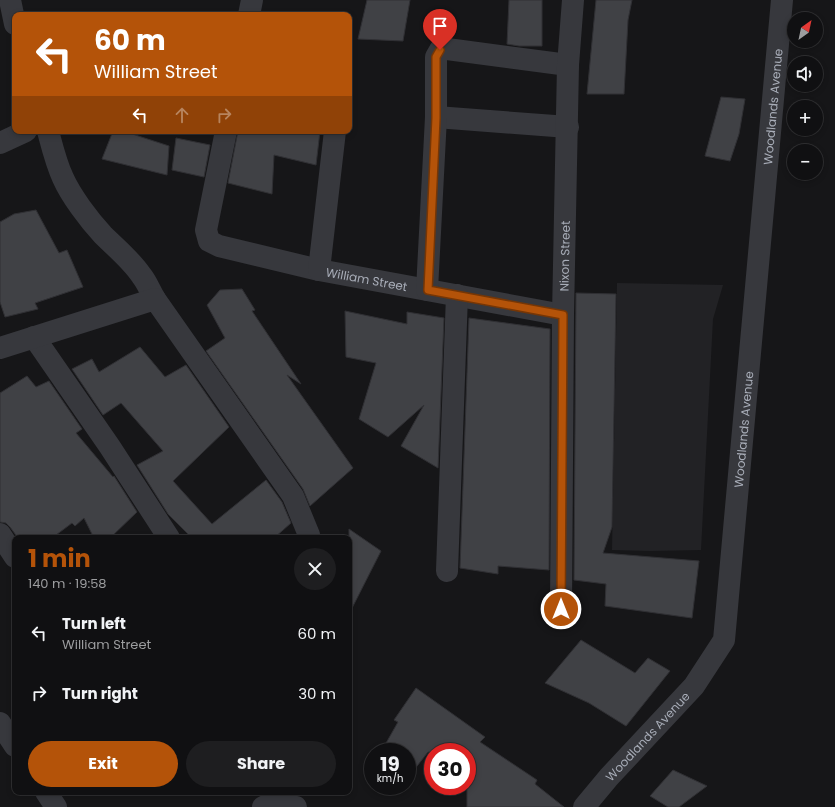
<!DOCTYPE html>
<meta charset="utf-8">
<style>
:root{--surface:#101012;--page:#1e1e20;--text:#f1f3f6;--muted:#9c9d9f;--line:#303032;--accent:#b45309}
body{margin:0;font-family:Poppins,sans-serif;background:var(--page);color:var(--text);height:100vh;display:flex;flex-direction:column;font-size:15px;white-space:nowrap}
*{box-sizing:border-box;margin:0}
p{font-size:13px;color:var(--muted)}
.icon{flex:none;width:22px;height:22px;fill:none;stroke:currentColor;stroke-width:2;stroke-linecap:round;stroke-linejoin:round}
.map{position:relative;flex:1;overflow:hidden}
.details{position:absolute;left:12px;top:535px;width:340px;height:260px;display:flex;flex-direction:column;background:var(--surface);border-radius:8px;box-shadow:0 2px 6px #0003,0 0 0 1px var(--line)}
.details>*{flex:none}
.top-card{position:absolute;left:12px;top:12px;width:340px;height:122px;border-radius:8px;box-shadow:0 2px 6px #0003,0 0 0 1px var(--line);background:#b45309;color:#fff;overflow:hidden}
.needle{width:26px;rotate:33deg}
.tools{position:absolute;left:787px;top:12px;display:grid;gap:8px}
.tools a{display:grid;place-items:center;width:36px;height:36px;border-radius:50%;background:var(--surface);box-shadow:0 2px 6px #0003,0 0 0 1px var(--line);font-size:20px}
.speed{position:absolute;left:364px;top:743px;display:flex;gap:8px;font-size:20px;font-weight:700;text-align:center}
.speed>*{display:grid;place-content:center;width:52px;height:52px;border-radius:50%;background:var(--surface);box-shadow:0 2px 6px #0003,0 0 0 1px var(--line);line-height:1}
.speed small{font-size:10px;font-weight:400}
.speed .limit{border:6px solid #d22;background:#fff;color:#111}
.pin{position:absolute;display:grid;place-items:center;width:34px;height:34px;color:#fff;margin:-41px -17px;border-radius:50% 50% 50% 0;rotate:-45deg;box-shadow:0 0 4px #0007}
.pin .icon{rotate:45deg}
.me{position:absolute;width:44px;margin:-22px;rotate:0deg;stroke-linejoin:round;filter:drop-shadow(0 0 3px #0008)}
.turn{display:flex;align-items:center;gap:14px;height:84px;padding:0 16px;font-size:18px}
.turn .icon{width:52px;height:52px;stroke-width:2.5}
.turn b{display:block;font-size:28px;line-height:34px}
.lanes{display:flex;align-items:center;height:38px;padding:0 16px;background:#0003;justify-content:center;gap:20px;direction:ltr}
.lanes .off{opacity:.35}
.round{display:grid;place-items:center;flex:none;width:42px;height:42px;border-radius:21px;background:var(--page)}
.headline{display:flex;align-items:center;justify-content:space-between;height:68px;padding:0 16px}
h1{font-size:24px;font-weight:700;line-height:30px;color:var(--accent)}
.primary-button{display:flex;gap:8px;margin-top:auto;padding:8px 16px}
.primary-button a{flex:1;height:46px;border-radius:24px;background:var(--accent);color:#fff;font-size:16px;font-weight:700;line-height:46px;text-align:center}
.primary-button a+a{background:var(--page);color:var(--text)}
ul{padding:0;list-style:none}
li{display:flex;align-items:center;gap:12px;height:60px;padding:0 16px}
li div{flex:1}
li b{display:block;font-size:15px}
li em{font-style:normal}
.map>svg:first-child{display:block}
.built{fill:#222225}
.building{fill:#404145;stroke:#303034}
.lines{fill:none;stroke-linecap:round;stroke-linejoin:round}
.minor{stroke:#37383d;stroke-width:22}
.route-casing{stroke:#753606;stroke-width:10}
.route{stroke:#b45309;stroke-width:7}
.labels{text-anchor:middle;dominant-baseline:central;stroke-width:3;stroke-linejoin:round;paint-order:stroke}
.street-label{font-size:12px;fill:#a8adb8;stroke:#111113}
</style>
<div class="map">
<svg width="835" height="807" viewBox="0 0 835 807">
<rect width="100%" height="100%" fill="#161618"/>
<path class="built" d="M 617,283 L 723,285 L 713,319 L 701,550 L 650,551 L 612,550 Z"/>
<path class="building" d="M 367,0 L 410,0 L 403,41 L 358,39 Z
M 509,0 L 542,0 L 542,46 L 519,46 L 507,44 Z
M 596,0 L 632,0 L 628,20 L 624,94 L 587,94 Z
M 721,97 L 745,99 L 739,134 L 730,161 L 705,156 Z
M 113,131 L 123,131 L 169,146 L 167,175 L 102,159 Z
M 238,131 L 320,131 L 316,165 L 274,155 L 272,194 L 228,183 Z
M 176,138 L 210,145 L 204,177 L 172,170 Z
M 36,210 L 59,253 L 67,250 L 83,287 L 35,303 L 38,309 L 5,317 L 0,302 L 0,222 L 14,214 Z
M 242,289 L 255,310 L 252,311 L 301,384 L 287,375 L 353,468 L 310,506 L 303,489 L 206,351 L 225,338 L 207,305 L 220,290 Z
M 576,293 L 616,294 L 612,527 L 603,553 L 699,561 L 692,618 L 605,606 L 606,584 L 574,580 Z
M 345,311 L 407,324 L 407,312 L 444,318 L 438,468 L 401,446 L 424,405 L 388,437 L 359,419 L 376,363 L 346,357 Z
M 469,318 L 550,329 L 549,570 L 498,566 L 498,574 L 460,568 Z
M 140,347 L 165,377 L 186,365 L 229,427 L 173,481 L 212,524 L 266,480 L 282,502 L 291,523 L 274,538 L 192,538 L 168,514 L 137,465 L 163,451 L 121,403 L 103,415 L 72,369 L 92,359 L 99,372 Z
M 27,376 L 36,387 L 49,381 L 82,429 L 76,433 L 113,477 L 114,476 L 137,512 L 110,538 L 94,538 L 84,518 L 75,526 L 72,523 L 52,538 L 18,538 L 10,527 L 6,523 L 0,522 L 0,393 Z
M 349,529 L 381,551 L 349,614 Z
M 581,640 L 635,673 L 648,658 L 670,671 L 626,726 L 589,703 L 545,683 Z
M 416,688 L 485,737 L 480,742 L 537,780 L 535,784 L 564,807 L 467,807 L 467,752 L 428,752 L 407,779 L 407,752 L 381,752 L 398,722 L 394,720 Z
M 673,770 L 707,786 L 679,807 L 668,807 L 650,796 Z"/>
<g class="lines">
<g class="minor">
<path d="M 10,0 L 15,24"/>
<path d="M 249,15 L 252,0"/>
<path d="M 436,117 L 568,127"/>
<path d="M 48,131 C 52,146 56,163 63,178 C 71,196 89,220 103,235 C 116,248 131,260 141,275 C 147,282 150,291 155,299"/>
<path id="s1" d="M 226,131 L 206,230 L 209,241 L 219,246 L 319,270 L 563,315"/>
<path d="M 0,143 L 26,131"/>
<path d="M 319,270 L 335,131"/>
<path d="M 427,290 L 436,117 L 436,57 L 440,50 L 447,49 L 568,65"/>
<path d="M 34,337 L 110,447 L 169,538"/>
<path d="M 0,348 L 155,299 L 293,496 L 309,535 L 307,538"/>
<path d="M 0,534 L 15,557"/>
<path d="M 447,571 L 457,295"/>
<path id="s2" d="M 561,609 L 563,315 L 568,65 L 573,0"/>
<path d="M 0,723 L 15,746"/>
<path d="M 46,792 L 56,807"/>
<path d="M 263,807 L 269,804 L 296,807"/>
<path id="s3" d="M 584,807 L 609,777 L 694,686 L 724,640 L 782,0"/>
</g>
</g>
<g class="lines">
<defs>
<path id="route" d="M 440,50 L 436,57 L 436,118 L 428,290 L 563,315 L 561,609"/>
</defs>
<use href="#route" class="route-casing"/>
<use href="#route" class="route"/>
</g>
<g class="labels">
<g class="street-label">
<text stroke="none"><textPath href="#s3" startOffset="754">Woodlands Avenue</textPath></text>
<text stroke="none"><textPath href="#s2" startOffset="353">Nixon Street</textPath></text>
<text stroke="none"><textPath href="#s1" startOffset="275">William Street</textPath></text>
<text stroke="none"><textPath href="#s3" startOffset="430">Woodlands Avenue</textPath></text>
<text stroke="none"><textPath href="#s3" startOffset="95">Woodlands Avenue</textPath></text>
</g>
</g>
</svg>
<div class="tools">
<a><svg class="needle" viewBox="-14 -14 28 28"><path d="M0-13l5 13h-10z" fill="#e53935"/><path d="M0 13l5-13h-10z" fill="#9c9d9f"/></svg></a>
<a><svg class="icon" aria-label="sound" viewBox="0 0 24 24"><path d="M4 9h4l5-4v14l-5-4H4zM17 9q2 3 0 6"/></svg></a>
<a>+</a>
<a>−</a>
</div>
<div class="speed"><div>19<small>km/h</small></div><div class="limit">30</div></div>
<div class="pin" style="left:440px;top:50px;background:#d93025"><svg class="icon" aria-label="arrive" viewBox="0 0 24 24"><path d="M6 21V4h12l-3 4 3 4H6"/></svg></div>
<svg class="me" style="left:561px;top:609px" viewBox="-20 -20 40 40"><circle r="17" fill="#b45309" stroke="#fff" stroke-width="3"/><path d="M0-11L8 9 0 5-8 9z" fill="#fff"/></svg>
<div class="top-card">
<div class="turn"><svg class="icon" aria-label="left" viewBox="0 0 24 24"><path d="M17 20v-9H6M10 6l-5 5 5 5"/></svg><div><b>60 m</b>William Street</div></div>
<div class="lanes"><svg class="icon" aria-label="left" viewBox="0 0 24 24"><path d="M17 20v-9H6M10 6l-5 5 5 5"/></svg><svg class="icon off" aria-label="ahead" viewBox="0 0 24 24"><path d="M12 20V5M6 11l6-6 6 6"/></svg><svg class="icon off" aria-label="right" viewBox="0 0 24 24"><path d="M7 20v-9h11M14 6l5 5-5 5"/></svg></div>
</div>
<section class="details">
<div class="headline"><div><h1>1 min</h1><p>140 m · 19:58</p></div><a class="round"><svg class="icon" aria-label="close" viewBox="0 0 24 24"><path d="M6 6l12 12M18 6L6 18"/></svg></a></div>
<ul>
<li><svg class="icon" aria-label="left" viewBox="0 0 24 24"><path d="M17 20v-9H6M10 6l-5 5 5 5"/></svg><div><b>Turn left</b><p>William Street</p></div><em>60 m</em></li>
<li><svg class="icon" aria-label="right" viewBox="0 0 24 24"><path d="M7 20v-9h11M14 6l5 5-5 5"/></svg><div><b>Turn right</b></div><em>30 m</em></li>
</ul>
<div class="primary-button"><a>Exit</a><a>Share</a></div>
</section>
</div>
